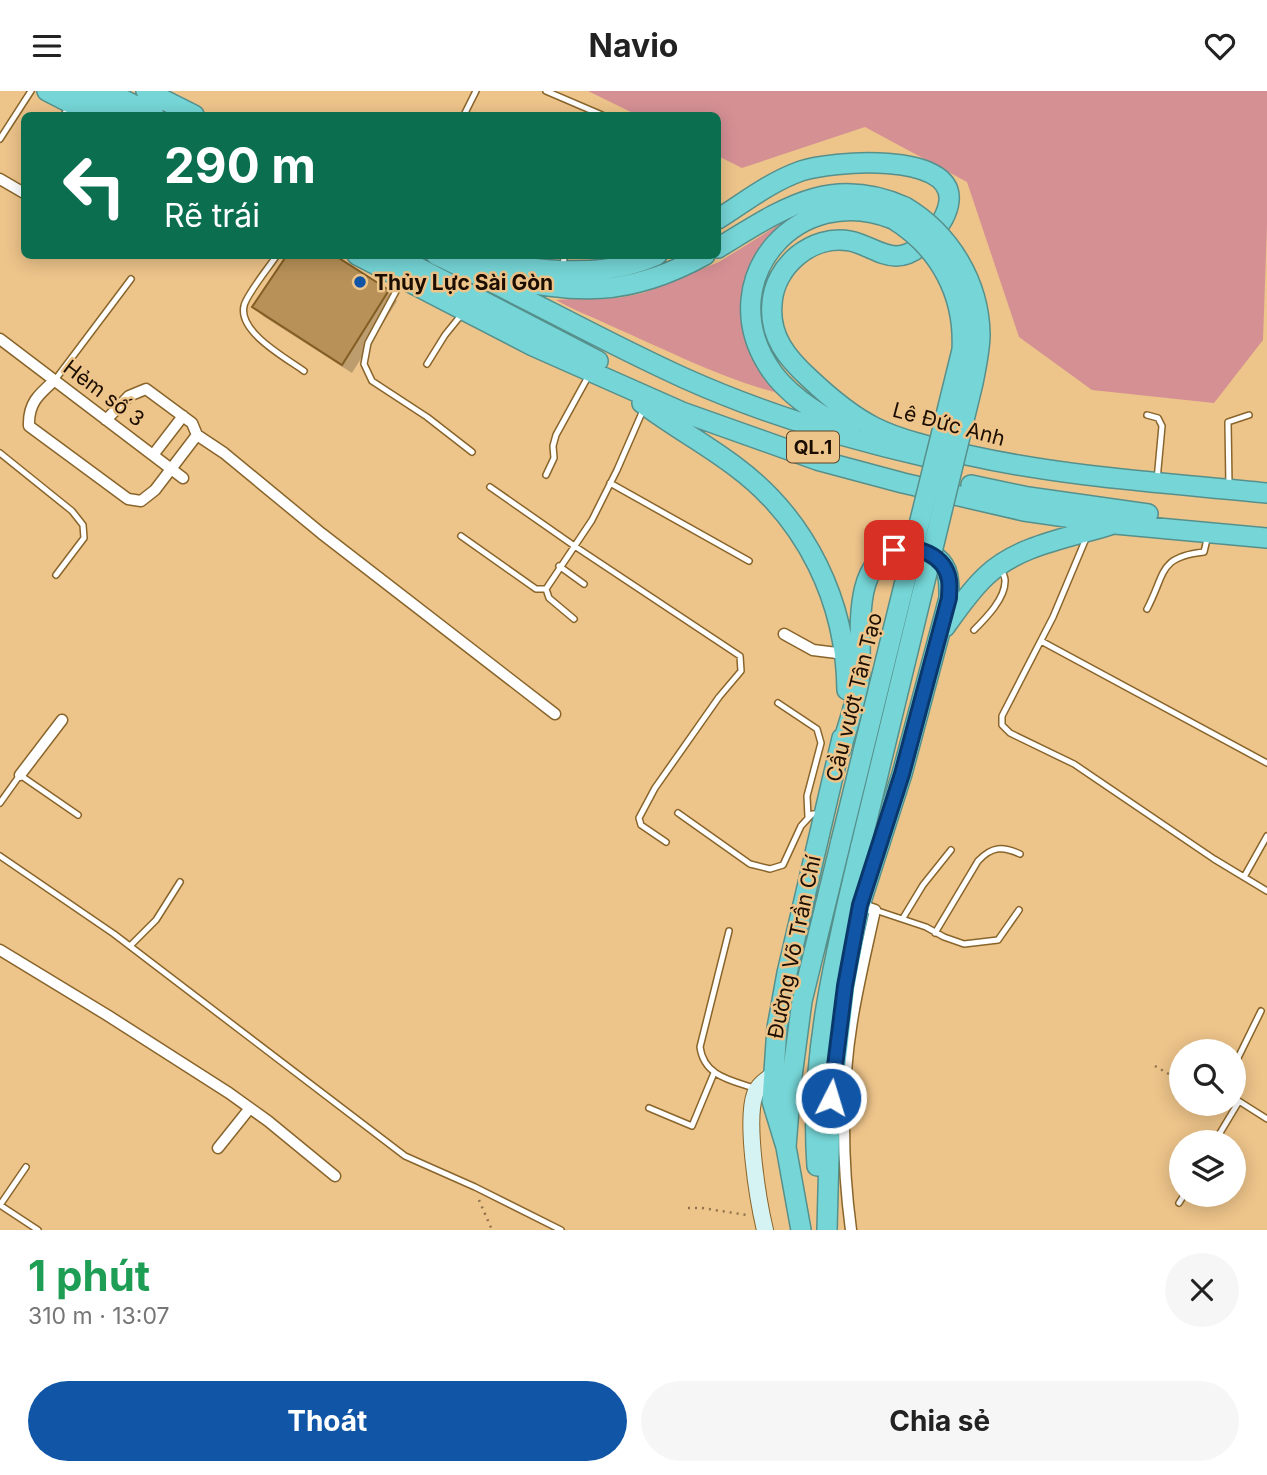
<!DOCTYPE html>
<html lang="vi">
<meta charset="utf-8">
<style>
:root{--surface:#fff;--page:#f6f6f6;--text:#222;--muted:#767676;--accent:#1156a6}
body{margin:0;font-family:Inter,sans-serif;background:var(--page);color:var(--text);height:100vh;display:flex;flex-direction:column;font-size:26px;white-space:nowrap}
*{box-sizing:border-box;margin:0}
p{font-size:23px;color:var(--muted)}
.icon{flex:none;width:38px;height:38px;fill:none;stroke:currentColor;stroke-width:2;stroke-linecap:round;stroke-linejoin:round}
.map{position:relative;height:1139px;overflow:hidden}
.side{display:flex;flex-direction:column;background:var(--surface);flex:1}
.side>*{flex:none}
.guide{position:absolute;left:21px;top:21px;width:700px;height:147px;border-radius:10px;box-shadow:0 4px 18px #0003;background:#0b6e4f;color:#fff;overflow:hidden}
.tools{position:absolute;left:1169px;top:948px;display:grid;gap:14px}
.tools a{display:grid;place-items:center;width:77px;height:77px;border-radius:50%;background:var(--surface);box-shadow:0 4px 18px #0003;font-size:35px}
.pin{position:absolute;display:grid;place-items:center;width:60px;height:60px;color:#fff;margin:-30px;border-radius:14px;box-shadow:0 4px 10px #0006}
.me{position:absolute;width:77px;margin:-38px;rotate:5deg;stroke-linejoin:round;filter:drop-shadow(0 0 5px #0008)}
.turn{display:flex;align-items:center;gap:24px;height:147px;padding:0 28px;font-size:32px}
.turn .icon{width:91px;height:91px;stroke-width:2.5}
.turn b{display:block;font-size:49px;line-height:60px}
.round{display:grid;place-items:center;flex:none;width:74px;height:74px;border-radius:37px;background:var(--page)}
.summary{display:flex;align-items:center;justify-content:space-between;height:119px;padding:0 28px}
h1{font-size:42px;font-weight:700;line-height:52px;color:#1e9e55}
.cta{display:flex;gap:14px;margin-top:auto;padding:14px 28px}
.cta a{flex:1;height:80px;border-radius:42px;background:var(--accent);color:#fff;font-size:28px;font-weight:700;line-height:80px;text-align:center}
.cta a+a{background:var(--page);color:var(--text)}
header{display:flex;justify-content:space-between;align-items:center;height:91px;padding:0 28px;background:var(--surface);font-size:32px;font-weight:700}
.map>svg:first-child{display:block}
.green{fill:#d59094}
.shadow{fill:#0003}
.building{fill:#b89158;stroke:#835e24;stroke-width:2}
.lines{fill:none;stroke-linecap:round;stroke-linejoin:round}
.lane-casing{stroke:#89652b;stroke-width:8}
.street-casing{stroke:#89652b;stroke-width:13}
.secondary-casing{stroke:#89652b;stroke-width:18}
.highway-casing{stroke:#56908c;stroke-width:22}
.path{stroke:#90734d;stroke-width:2.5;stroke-dasharray:2 5;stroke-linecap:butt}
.lane{stroke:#fff;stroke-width:5}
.street{stroke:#fff;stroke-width:10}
.secondary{stroke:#d6f3f3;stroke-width:16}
.highway{stroke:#76d6d7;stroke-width:19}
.highway-bridge-casing{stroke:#56908c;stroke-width:22;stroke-linecap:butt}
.highway-bridge{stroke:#76d6d7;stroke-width:19}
.route-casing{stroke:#0b386c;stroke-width:18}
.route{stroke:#1156a6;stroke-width:12}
.poi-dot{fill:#1156a6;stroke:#edc48a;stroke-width:2.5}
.labels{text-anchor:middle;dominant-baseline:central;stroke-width:5;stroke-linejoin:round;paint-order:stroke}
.shield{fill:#edc48a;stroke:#5a4429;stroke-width:2}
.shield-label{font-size:19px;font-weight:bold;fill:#1b0d00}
.poi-label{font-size:21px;font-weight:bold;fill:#1b0d00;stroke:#edc48a;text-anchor:start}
.street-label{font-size:21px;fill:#1b0d00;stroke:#edc48a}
</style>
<header><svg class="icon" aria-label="menu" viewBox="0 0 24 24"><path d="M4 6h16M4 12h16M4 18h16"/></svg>Navio<svg class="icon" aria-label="heart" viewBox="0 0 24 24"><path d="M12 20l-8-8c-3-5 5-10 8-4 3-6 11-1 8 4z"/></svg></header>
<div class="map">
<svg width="1267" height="1139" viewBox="0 0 1267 1139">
<rect width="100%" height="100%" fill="#edc48a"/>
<path class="green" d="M 588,0 L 1267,0 L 1267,134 L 1263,249 L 1214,312 L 1092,299 L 1019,246 L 967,91 L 865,36 L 742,77 L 718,65 L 718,24 L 637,24 Z
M 822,117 L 806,124 L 744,207 L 743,239 L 763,286 L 778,302 C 719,287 665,258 609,234 C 591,225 573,219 556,209 L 597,206 L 618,207 L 643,202 L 719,171 L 783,131 Z"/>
<path class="shadow" d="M 388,201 L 397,210 L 352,282 L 263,225 L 254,215 Z"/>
<path class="building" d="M 287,164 L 334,164 L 389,199 L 342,274 L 252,216 Z"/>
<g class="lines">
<defs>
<path id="lane" d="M 546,0 L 602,24
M 64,24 L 69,15
M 464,24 L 476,0
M 0,48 L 31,0
M 277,164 C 270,175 246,204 244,215 C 238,241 286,267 304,280
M 562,176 L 565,164
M 401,191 L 368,252 L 364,273 L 372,290 L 427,326 L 472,361
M 427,273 L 445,244 L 462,223
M 55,289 L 131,188
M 1147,324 L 1158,327 L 1162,335 L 1157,389
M 0,362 L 72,420 L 83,434 L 84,447 L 56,484
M 546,384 L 554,367 L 553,355 L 556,344 L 589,284
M 610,392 L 749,470
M 1229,395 L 1228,331 L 1249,324
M 490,396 L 573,454 L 740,565 L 741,580 L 719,606 L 655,697 L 639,727 L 641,734 L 666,751
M 461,445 L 536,498 L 546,498 L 592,429 L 617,379 L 644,317
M 1087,445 L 1053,526 L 1002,625 L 1002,634 L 1010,642 L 1074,673 L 1214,768 L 1267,800
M 559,475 L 584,493
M 546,498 L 549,507 L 574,528
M 1147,518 C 1166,482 1158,466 1204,461 L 1208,444
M 974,539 C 986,527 1006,507 1005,489 C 1005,485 1002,481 1001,478
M 1041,550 L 1267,672
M 778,612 L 817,638 L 821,652 L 807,705 L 808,726
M 0,712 L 20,684 L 78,724
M 678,722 L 750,773 L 770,778 L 783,774 L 801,735 L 812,723 L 819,723
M 0,765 L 114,843 L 405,1065 L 475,1096 L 561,1139
M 1244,786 L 1267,745
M 875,819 L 926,836 L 944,846 L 964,853 L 998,849 L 1019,819
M 903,827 L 923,794 L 951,759
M 729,840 L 700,956 C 704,985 730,989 754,997
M 935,842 L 978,770 C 992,755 1003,755 1020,763
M 130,855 L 156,829 L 180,791
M 1234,975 L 1261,920
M 1234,1007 L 1267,1028
M 649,1017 L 692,1035 L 714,982
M 1214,1052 L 1238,1012
M 26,1076 L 0,1114 L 38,1139
M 1179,1112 L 1184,1104"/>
<path id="street" d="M 0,88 L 24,102
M 0,248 L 183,387
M 55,289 C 39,303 28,312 29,335 L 128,408 L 141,410 L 155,399 L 197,344
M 106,329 L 129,305 L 146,298 L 192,332 L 197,344 L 224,362 L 321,442 L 555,623
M 153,364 L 183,325
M 784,543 L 813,559 L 845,563
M 20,684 L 62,629
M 0,859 L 107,924 L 229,1002 L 268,1030 L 335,1085
M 218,1057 L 250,1017
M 851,1139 C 842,1072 841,997 852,930 C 858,893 867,856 875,819 L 860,814"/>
<path id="secondary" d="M 765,1139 C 758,1110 745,1030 755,1003 C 758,994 766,989 773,984"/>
<path id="highway" d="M 47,0 L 86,20
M 75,0 L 124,24
M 106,0 L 154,24
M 146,0 L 194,24
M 718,128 C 745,111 770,91 801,80 C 830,70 954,60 949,110 C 947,132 919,165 896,165 C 881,165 866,153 850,150 C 812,143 774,175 772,213 C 769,245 787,267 809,287 C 828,305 850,324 874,336 C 902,350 936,357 967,364 C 1065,386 1167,392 1267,402
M 718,157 C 781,119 830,82 905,116
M 357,164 L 533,255 L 682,321 L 817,369 L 903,392 L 1024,420 L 1115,433 L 1267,447
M 394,164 L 598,270
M 436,164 C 520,203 600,249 684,287 C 762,322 843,347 927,366
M 458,164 C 522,177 595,192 657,164
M 493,185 C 577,203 627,207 705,164
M 642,312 C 672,335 706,353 736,376 C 807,429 846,511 847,599
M 850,341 C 820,323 785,304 767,273 C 714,186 799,90 893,128
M 971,394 L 1028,406 L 1148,423
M 945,536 C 957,519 970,500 986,485 C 1018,454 1069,447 1110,434
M 786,1056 L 772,1010 L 777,937 L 787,882 L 842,647
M 817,1075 C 809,965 836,860 861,754
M 801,1139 L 786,1056 L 791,993 L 802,910 L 841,750
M 827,1139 L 830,1024 L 845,895 L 860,814 L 902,683 L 949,507 C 949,493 950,477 937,467 C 926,459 909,454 896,459 C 848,475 864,552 859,591 C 856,613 847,636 841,658"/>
</defs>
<use href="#lane" class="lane-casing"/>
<use href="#street" class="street-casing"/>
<use href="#secondary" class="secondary-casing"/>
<use href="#highway" class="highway-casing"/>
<path class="path" d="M 1155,975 L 1181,990
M 479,1109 L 492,1139
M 688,1117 L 702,1117 L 747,1124"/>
<use href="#lane" class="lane"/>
<use href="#street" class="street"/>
<use href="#secondary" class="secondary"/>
<use href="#highway" class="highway"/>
<defs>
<path id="highway-bridge" d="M 841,750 L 962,259 C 965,204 940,157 893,128
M 861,754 L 973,292 C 976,276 980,259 980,243 C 979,191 950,143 905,116"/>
</defs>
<use href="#highway-bridge" class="highway-bridge-casing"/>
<use href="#highway-bridge" class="highway-bridge"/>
</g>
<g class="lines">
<defs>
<path id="route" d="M 831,1007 L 845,895 L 860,814 L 902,683 L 949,507 C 949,501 950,495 949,489 C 945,464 916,453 894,459"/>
</defs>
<use href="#route" class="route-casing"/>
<use href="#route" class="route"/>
</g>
<circle class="poi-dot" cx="360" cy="191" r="7"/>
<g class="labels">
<rect class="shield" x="787" y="340.5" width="52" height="31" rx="5"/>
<g class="shield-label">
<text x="813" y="356">QL.1</text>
</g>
<g class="poi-label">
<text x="374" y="191">Thủy Lực Sài Gòn</text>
</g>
<g class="street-label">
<text transform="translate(104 302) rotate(37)">Hẻm số 3</text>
<text transform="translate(949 333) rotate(15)">Lê Đức Anh</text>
<text transform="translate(854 606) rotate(-76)">Cầu vượt Tân Tạo</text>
<text transform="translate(794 856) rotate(-78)">Đường Võ Trần Chí</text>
</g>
</g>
</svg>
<div class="tools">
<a><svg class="icon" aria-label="search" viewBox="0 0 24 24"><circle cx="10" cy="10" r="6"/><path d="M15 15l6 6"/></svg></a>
<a><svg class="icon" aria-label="layers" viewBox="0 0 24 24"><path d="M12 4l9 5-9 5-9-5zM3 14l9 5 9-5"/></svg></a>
</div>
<div class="pin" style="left:894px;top:459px;background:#d93025"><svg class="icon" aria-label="arrive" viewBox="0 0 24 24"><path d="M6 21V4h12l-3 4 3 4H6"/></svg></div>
<svg class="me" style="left:831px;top:1007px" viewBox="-20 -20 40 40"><circle r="17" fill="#1156a6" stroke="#fff" stroke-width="3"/><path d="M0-11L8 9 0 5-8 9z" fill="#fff"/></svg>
<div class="guide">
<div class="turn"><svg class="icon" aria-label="left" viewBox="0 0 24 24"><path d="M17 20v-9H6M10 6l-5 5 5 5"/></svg><div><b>290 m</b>Rẽ trái</div></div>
</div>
</div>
<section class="side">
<div class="summary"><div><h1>1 phút</h1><p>310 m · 13:07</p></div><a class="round"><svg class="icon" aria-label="close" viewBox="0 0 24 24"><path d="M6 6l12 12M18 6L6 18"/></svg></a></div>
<div class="cta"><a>Thoát</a><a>Chia sẻ</a></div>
</section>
